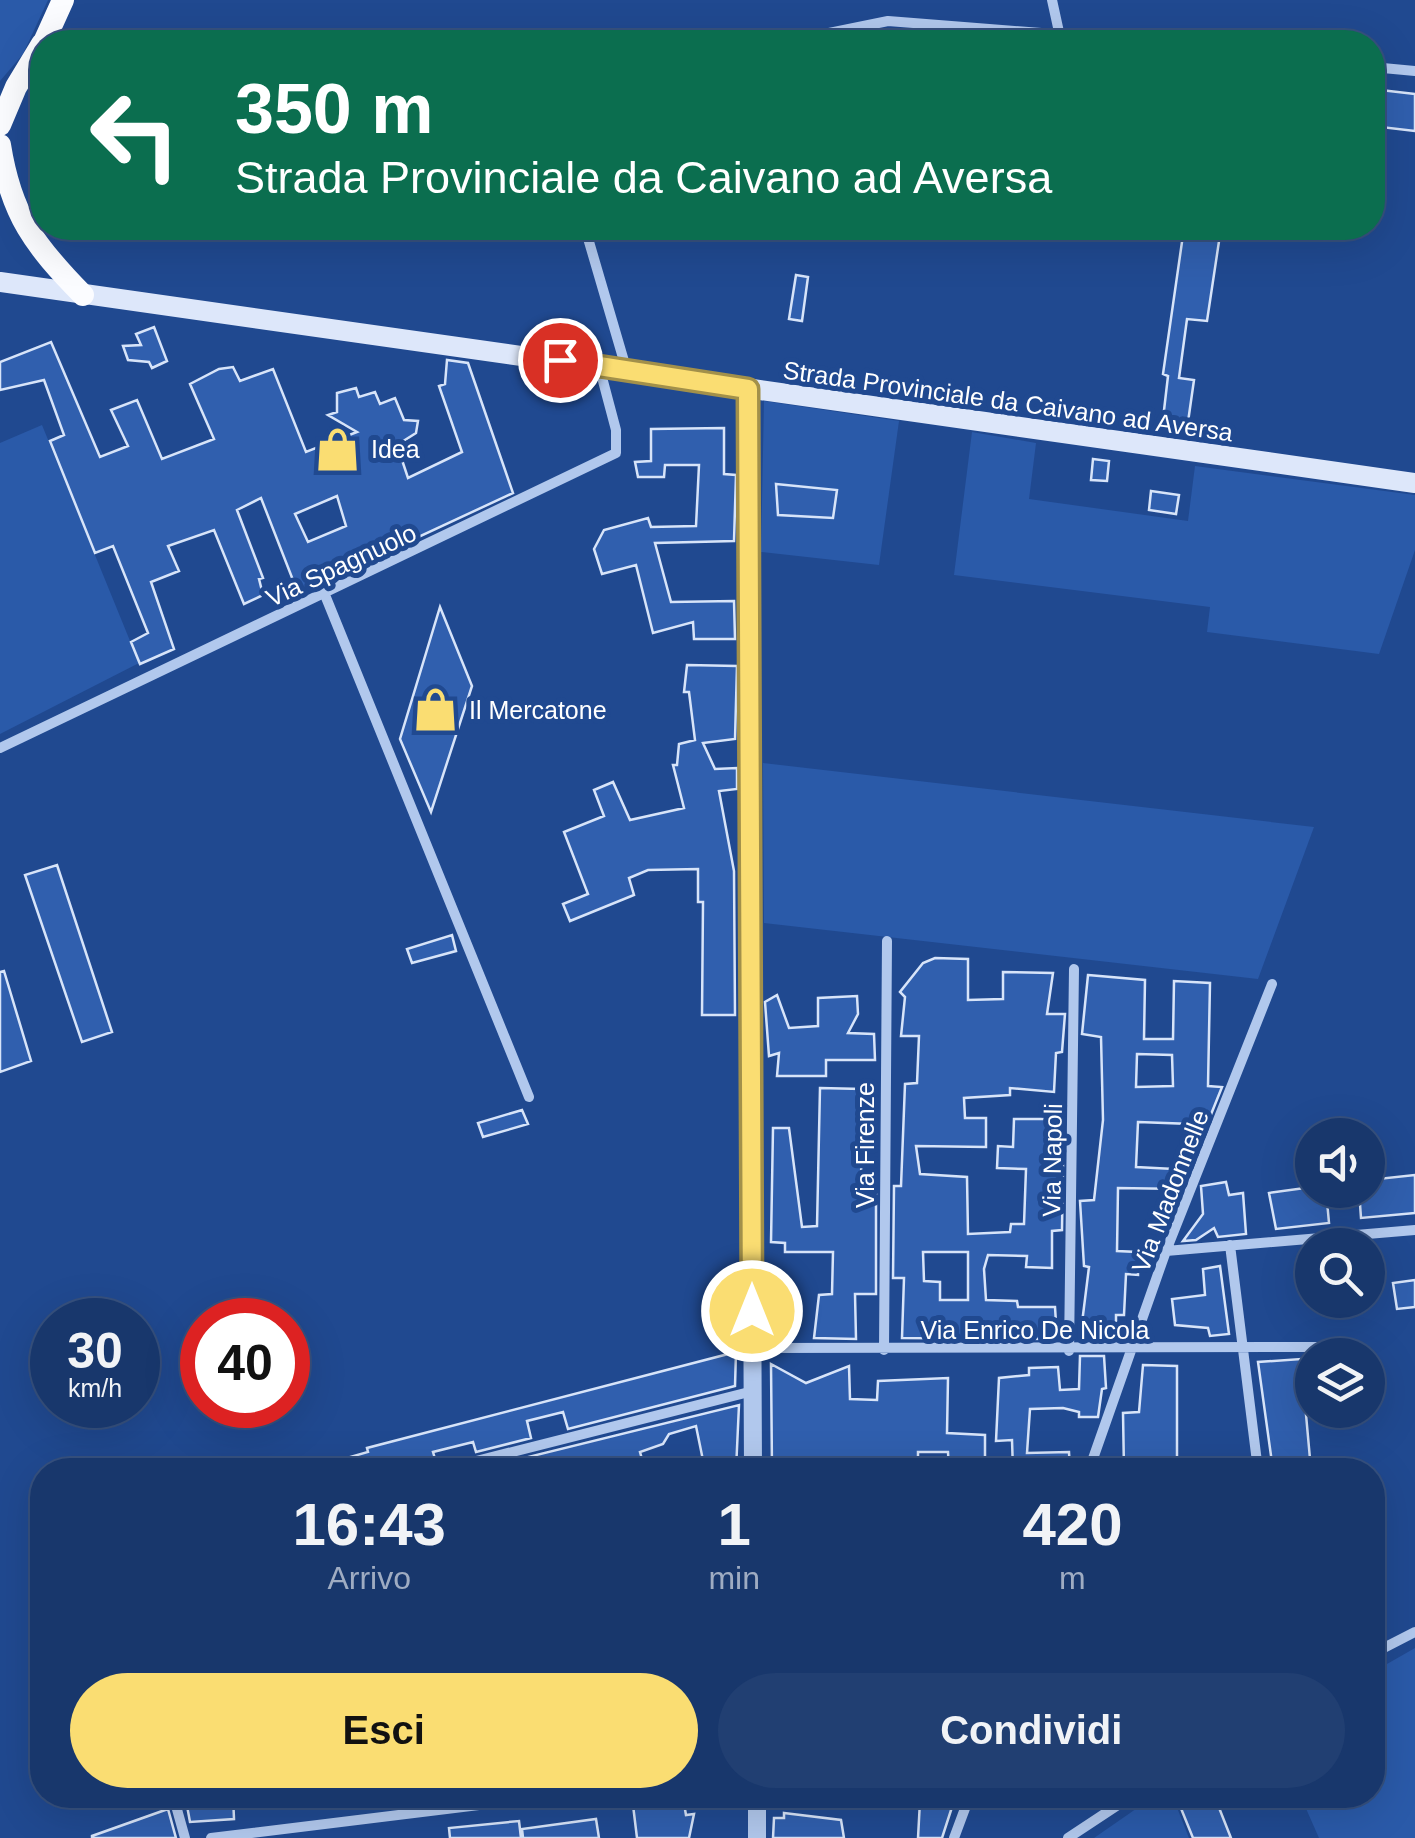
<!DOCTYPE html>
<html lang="it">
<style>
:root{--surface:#18376c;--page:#213f72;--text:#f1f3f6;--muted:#9facc2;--line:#36517f;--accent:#fadd72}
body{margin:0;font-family:Helvetica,sans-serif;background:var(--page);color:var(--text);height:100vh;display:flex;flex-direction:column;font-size:38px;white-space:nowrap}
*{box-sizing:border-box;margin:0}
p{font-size:32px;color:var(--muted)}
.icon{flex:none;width:55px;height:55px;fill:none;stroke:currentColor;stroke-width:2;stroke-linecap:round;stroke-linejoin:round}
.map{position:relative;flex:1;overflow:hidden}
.panel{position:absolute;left:30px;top:1458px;width:1355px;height:350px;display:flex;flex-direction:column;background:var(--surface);border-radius:40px;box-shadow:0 10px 40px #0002,0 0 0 2px var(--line)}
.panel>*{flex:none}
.top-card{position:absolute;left:30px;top:30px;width:1355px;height:210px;border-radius:40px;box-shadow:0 10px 40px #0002,0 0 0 2px var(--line);background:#0b6e4f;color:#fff;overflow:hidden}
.fabs{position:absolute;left:1295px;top:1118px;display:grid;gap:20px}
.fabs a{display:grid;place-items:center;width:90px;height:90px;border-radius:50%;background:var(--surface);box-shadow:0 10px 40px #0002,0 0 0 2px var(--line);font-size:50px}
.speed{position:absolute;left:30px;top:1298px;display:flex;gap:20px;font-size:50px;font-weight:700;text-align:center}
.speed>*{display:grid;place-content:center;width:130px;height:130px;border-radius:50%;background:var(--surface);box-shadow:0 10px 40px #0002,0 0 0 2px var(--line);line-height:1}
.speed small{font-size:25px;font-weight:400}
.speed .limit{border:15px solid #d22;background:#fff;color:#111}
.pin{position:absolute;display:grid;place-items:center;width:85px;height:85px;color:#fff;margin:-42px;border:5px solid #fff;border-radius:50%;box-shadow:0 2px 10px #0007}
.me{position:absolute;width:110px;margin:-55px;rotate:0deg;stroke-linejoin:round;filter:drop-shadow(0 0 8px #0008)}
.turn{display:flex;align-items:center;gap:35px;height:210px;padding:0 40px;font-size:45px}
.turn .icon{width:130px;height:130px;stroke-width:2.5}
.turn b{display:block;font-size:70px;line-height:85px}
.eta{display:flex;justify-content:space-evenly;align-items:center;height:170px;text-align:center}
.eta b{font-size:60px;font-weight:700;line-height:70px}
.action{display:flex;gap:20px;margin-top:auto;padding:20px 40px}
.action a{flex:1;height:115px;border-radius:60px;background:var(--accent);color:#111;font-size:40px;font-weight:700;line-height:115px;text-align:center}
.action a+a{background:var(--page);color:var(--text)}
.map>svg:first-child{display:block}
.green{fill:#2a5aa9}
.building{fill:#305fae;stroke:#d7e4f9;stroke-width:2.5;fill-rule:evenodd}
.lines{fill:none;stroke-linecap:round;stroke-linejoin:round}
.minor{stroke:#b1c8ed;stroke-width:10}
.tertiary{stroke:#b1c8ed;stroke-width:18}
.secondary{stroke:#dde7fa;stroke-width:20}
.trunk{stroke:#fbfcff;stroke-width:22}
.route-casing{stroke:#a2904a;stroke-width:25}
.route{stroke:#fadd72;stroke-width:18}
.labels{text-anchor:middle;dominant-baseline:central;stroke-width:10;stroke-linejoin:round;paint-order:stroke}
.street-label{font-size:25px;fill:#fff;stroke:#204990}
.poi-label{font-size:25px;fill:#fff;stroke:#204990;text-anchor:start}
</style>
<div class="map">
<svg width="1415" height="1838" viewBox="0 0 1415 1838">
<rect width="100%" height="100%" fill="#204990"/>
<path class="green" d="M 0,0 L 48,0 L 23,54 L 0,81 Z
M 764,401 L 899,421 L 879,565 L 761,552 Z
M 42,425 L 139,663 L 0,734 L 0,443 Z
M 972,432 L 1036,443 L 1029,499 L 1188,521 L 1195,466 L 1415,495 L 1415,550 L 1379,654 L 1207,632 L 1210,607 L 954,575 Z
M 763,763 L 1314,827 L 1258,979 L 764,923 Z
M 1415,1648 L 1415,1838 L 1319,1838 L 1300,1795 L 1372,1795 L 1373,1672 Z
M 1156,1795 L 1172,1795 L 1189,1838 L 1094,1838 Z"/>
<path class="building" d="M 1372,89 L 1415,94 L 1415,131 L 1372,126 Z
M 1184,228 L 1221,228 L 1207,321 L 1187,319 L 1179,378 L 1194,380 L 1188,422 L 1163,419 L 1168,376 L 1163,374 Z
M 796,275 L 808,277 L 802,321 L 789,319 Z
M 154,327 L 167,361 L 152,368 L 149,362 L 128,360 L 123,346 L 141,345 L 136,334 Z
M 51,342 L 100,457 L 128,446 L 111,410 L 137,400 L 162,459 L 214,439 L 190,384 L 219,369 L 233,367 L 240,381 L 273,369 L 306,452 L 357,432 L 328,415 L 337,412 L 337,393 L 356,388 L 359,397 L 375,392 L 380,404 L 395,398 L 404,420 L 418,421 L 416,433 L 397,445 L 408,478 L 462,452 L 439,386 L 445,384 L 447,360 L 468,363 L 513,493 L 298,593 L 261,498 L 237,510 L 263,578 L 259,579 L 263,595 L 244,604 L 214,530 L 168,546 L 179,571 L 151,582 L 174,649 L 140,664 L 131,642 L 148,633 L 113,546 L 95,553 L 50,441 L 64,435 L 44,380 L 0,390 L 0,362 ZM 337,496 L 346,526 L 308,542 L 295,514 Z
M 724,428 L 724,474 L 736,475 L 734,541 L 655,543 L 671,602 L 734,601 L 735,639 L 694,639 L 693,622 L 653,633 L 636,565 L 602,574 L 594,549 L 604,530 L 648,518 L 651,527 L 696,526 L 699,465 L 665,465 L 664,477 L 638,477 L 635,462 L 651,461 L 651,429 Z
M 1093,459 L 1109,461 L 1107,481 L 1091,480 Z
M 776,484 L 837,490 L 833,518 L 778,515 Z
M 1151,491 L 1179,495 L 1176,514 L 1149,510 Z
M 440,607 L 472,686 L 431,812 L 400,739 Z
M 687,665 L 737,666 L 735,739 L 703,743 L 715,769 L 737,768 L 737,789 L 719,791 L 734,871 L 735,1015 L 702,1015 L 703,902 L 698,902 L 698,869 L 648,870 L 629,878 L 634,895 L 570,921 L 563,904 L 588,894 L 564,832 L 604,816 L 594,790 L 613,782 L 630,820 L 684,808 L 673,765 L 677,765 L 679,744 L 695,740 L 689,692 L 684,692 Z
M 57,865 L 112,1032 L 82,1042 L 25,875 Z
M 452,935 L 456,951 L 412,963 L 407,949 Z
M 935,958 L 968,959 L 968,1000 L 1003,999 L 1003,972 L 1053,973 L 1047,1014 L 1065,1014 L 1062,1052 L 1056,1053 L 1054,1092 L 1010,1088 L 1010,1095 L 964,1098 L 965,1118 L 986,1118 L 986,1147 L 916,1146 L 920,1174 L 967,1177 L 968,1234 L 1010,1232 L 1011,1224 L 1024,1224 L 1026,1169 L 997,1168 L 998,1146 L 1013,1147 L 1014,1119 L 1051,1119 L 1052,1163 L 1063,1164 L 1062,1230 L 1052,1231 L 1052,1268 L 1026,1267 L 1027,1256 L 988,1255 L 984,1269 L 986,1300 L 1017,1301 L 1018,1307 L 1055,1307 L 1057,1339 L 902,1338 L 904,1278 L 893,1278 L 894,1186 L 901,1186 L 905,1084 L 917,1083 L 919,1036 L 901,1036 L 905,997 L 900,992 L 923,963 ZM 923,1252 L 968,1252 L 968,1300 L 940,1300 L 940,1282 L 924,1281 Z
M 4,971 L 31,1061 L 0,1072 L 0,972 Z
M 1088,975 L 1145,980 L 1144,1039 L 1173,1039 L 1174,981 L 1210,983 L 1208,1086 L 1222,1087 L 1181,1189 L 1118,1188 L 1117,1251 L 1138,1252 L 1138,1275 L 1126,1274 L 1124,1315 L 1116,1315 L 1116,1339 L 1080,1339 L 1089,1267 L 1084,1266 L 1080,1201 L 1094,1200 L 1103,1120 L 1101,1037 L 1082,1034 ZM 1137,1054 L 1172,1055 L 1173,1086 L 1136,1087 ZM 1138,1122 L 1191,1124 L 1174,1169 L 1136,1167 Z
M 777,995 L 789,1028 L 818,1026 L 818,998 L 857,996 L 858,1014 L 848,1033 L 874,1034 L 875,1060 L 826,1060 L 826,1076 L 777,1076 L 779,1053 L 769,1056 L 765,1002 Z
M 820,1088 L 862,1089 L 861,1186 L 876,1186 L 876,1294 L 855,1294 L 856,1339 L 814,1338 L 819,1295 L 832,1294 L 833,1252 L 785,1252 L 785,1243 L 771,1242 L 773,1128 L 789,1128 L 802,1227 L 817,1226 Z
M 522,1110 L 528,1124 L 483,1137 L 478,1123 Z
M 1415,1175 L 1415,1213 L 1361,1218 L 1359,1190 L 1368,1190 L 1368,1180 Z
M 1226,1182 L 1229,1195 L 1243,1193 L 1246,1234 L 1218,1237 L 1214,1228 L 1196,1240 L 1183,1241 L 1203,1214 L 1201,1186 Z
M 1312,1187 L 1326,1190 L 1329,1223 L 1276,1229 L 1269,1193 Z
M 1220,1266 L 1229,1334 L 1210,1336 L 1208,1328 L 1175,1325 L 1172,1299 L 1205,1295 L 1203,1269 Z
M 1415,1280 L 1415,1307 L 1397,1309 L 1393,1283 Z
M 736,1352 L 735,1386 L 568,1429 L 563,1412 L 527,1421 L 531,1438 L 476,1452 L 473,1442 L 433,1452 L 436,1462 L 404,1470 L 319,1470 L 319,1466 L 368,1452 L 367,1448 Z
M 1080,1356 L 1104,1356 L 1106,1388 L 1102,1389 L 1098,1417 L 1079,1417 L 1079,1412 L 1063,1408 L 1030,1409 L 1027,1453 L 1069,1452 L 1070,1470 L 1013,1470 L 1012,1440 L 996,1441 L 999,1378 L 1029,1375 L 1029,1368 L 1058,1367 L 1060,1390 L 1079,1389 Z
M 1301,1359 L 1311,1470 L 1273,1470 L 1258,1362 Z
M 771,1364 L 806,1383 L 849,1366 L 850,1399 L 877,1400 L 878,1381 L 948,1378 L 947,1433 L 985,1435 L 985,1469 L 949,1470 L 948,1452 L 918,1452 L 918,1470 L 772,1470 Z
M 1143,1365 L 1177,1366 L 1177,1470 L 1124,1470 L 1123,1413 L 1139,1412 Z
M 739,1405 L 736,1470 L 705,1470 L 696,1426 L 669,1434 L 663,1444 L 640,1452 L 645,1470 L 480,1469 Z
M 185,1795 L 233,1795 L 234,1819 L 190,1822 Z
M 1197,1795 L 1214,1795 L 1231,1838 L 1193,1838 L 1178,1801 Z
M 683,1798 L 686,1815 L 694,1814 L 689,1838 L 637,1838 L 633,1805 Z
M 920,1801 L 953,1804 L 942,1838 L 918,1838 Z
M 168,1809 L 176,1838 L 92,1838 L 92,1836 Z
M 784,1813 L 841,1820 L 844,1838 L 773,1838 L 774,1818 L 784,1818 Z
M 596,1819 L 599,1838 L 523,1838 L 522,1829 Z
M 519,1821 L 521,1838 L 450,1838 L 449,1828 Z"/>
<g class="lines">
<path class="minor" d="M 1052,0 L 1059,32
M 785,42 L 888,21 L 1156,42
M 1372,67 L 1415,71
M 585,228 L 626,368
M 325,595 L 529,1097
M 0,748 L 616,453 L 616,430 L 599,366
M 1230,1245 L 1258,1470
M 1166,1251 L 1415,1230
M 752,1348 L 1318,1347
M 884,1350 L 887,941
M 1069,1351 L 1074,969
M 441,1470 L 753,1391
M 1089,1470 L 1166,1251 L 1272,984
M 1372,1654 L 1415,1632
M 173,1795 L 185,1838
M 211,1838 L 561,1795
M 954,1838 L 970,1795
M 1068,1838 L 1133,1795"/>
<path class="tertiary" d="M 748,389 L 753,1470
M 757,1795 L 757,1838"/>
<path class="secondary" d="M 0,282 L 1415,483"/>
<path class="trunk" d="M 44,42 L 63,0
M 0,125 L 16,87 L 42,44
M 0,145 C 11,215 34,245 83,295"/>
</g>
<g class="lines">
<defs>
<path id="route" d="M 560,360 L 748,389 L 752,1311"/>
</defs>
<use href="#route" class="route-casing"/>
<use href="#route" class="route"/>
</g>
<defs>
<symbol id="shop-bare" viewBox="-9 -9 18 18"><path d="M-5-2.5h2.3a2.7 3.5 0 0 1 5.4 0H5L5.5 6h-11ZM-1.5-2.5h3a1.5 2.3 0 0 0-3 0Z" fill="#fadd72" stroke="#204990" stroke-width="2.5" paint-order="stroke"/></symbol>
</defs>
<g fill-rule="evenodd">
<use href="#shop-bare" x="306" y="418" width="63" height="63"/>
<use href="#shop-bare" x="404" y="678" width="63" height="63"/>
</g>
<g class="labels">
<g class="street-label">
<text transform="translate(1008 401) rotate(8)">Strada Provinciale da Caivano ad Aversa</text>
<text transform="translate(341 565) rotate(-25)">Via Spagnuolo</text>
<text transform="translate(865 1145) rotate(-90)">Via Firenze</text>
<text transform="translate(1052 1160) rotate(-89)">Via Napoli</text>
<text transform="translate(1170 1191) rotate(-69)">Via Madonnelle</text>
<text x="1035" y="1330">Via Enrico De Nicola</text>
</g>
<g class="poi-label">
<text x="371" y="449">Idea</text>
<text x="469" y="710">Il Mercatone</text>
</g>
</g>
</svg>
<div class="fabs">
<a><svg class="icon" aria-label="sound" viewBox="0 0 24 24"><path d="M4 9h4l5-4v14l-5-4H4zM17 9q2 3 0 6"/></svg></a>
<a><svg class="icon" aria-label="search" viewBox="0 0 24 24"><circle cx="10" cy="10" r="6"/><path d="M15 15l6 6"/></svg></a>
<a><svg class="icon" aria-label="layers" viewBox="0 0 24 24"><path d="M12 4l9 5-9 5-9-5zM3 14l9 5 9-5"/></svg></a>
</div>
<div class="speed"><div>30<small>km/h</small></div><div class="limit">40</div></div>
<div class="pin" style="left:560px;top:360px;background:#d93025"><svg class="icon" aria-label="arrive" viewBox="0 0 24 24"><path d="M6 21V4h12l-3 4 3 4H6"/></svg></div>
<svg class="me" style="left:752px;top:1311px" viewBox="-20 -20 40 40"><circle r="17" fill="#fadd72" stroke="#fff" stroke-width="3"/><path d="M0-11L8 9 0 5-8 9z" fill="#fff"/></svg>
<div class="top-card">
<div class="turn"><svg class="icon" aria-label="left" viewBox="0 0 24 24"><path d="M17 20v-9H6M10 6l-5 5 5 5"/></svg><div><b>350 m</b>Strada Provinciale da Caivano ad Aversa</div></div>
</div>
<section class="panel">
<div class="eta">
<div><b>16:43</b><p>Arrivo</p></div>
<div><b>1</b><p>min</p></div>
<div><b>420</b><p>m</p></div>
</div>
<div class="action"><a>Esci</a><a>Condividi</a></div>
</section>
</div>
